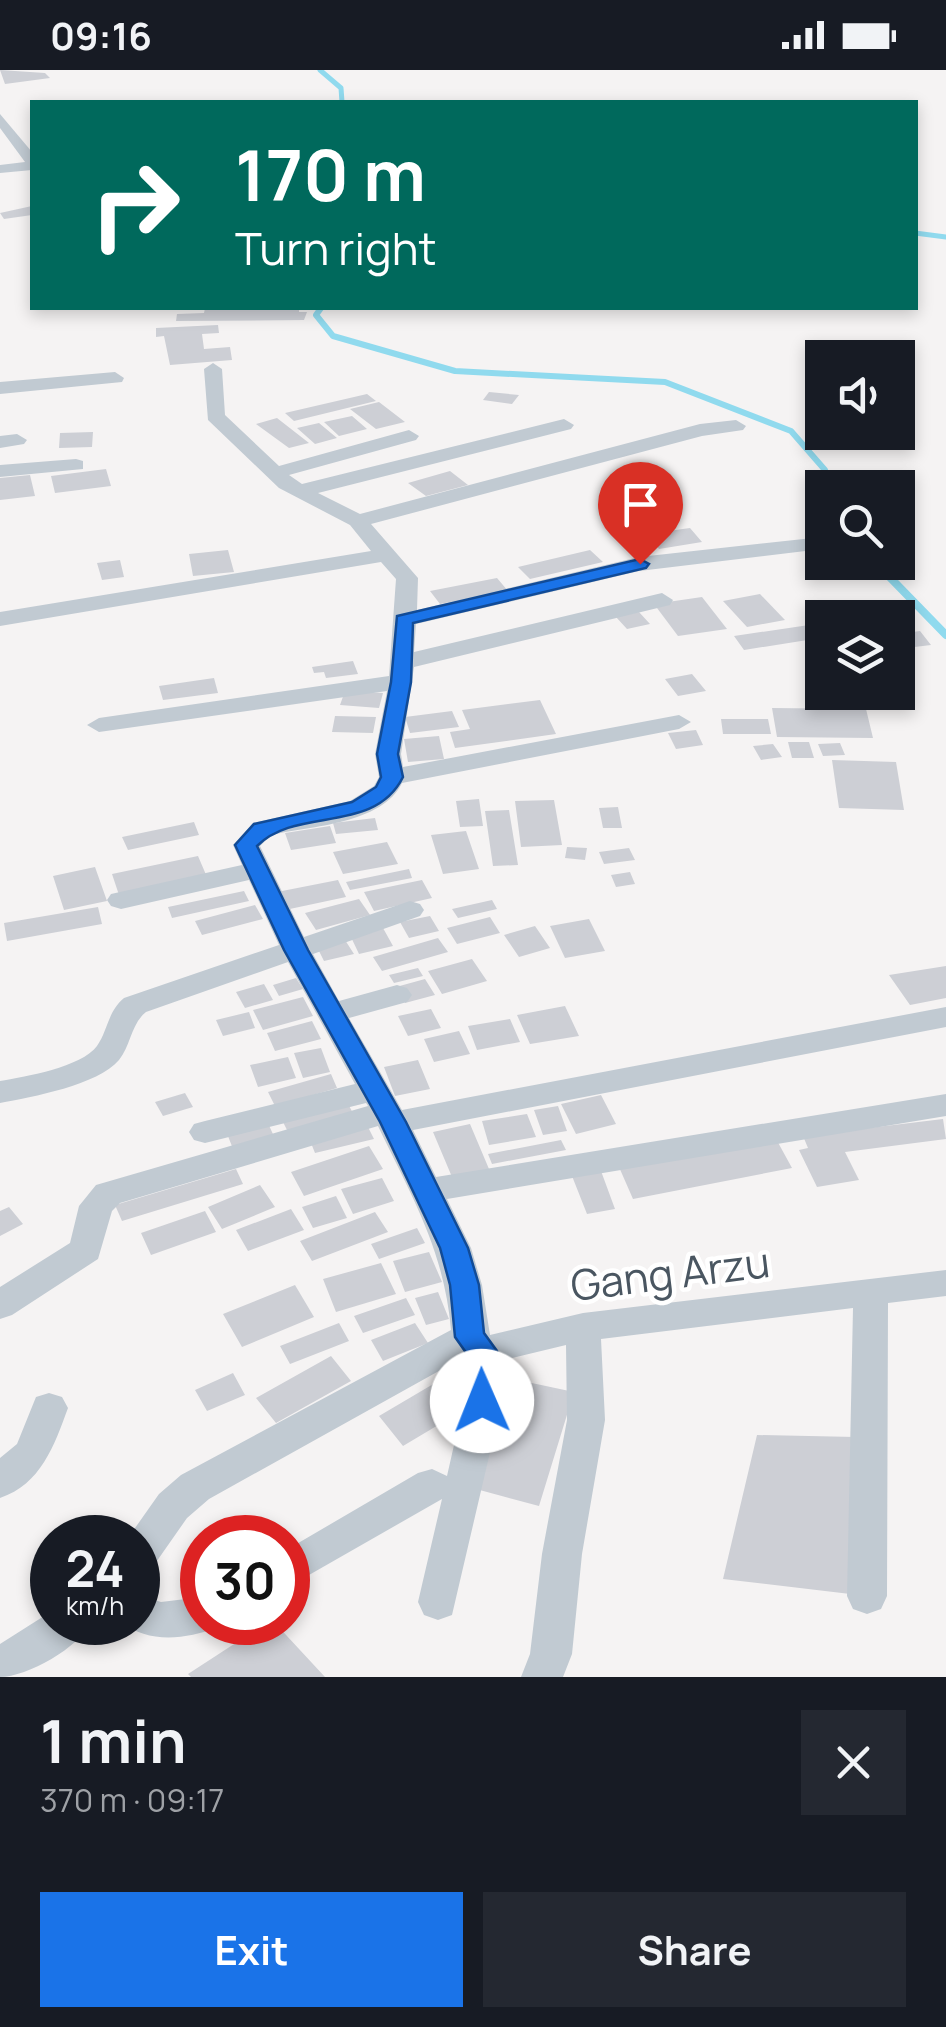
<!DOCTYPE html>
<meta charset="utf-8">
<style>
:root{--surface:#171b24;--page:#242831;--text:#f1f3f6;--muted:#9ea1a6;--accent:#1a73e8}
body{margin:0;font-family:Manrope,sans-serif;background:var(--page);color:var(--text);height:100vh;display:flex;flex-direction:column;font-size:38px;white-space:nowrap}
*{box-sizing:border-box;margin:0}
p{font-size:32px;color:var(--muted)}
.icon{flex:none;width:55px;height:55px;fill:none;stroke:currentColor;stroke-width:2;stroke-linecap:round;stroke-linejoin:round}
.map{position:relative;height:1607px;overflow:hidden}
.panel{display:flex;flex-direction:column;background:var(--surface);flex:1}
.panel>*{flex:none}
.guide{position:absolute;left:30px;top:30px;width:888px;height:210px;border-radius:0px;box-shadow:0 5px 15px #0003;background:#00695c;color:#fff;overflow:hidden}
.tools{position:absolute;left:805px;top:270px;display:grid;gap:20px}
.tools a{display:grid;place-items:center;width:110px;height:110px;border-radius:0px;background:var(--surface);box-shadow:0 5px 15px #0003;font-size:50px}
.speed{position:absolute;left:30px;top:1445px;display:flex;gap:20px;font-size:50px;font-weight:700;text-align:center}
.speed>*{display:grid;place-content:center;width:130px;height:130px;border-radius:50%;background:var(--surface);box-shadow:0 5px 15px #0003;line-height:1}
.speed small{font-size:25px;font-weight:400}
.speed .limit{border:15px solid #d22;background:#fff;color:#111}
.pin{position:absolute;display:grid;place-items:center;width:85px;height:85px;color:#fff;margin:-102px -42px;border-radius:50% 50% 50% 0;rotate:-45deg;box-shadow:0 0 10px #0007}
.pin .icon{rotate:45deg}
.me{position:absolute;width:110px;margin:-55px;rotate:359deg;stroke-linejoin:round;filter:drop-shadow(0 0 8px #0008)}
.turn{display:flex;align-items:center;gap:35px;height:210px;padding:0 40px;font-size:45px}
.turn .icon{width:130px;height:130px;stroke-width:2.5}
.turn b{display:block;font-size:70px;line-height:85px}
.round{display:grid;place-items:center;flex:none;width:105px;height:105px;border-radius:0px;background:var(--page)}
.headline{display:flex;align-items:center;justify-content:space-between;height:170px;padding:0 40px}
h1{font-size:60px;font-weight:700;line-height:75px}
.cta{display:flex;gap:20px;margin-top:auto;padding:20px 40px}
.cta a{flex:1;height:115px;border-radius:0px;background:var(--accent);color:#fff;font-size:40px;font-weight:700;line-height:115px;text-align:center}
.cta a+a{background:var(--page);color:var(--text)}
.status{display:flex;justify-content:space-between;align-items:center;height:70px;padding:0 50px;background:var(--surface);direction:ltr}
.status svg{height:28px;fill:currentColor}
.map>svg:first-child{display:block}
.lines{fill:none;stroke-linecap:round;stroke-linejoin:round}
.stream-far2{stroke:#90daee;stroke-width:5}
.stream-far1{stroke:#90daee;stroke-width:6}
.stream{stroke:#90daee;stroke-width:8}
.building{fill:#cdcfd5}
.street{fill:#c1cad2;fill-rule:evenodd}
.route{fill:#1a73e8;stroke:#114b97;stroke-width:2.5}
.labels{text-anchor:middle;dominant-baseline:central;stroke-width:9;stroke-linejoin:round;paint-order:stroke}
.near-street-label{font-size:42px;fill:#4a5661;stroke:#fff}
</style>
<div class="status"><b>09:16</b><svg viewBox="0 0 49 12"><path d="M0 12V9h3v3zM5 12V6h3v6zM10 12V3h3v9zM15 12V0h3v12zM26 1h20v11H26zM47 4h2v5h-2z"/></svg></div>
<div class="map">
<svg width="946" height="1607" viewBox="0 0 946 1607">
<rect width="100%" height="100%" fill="#f5f3f3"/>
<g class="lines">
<path class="stream-far2" d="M 320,0 L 341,18 L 342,32
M 915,163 L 946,167"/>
<path class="stream-far1" d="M 321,238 L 316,245 L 333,266 L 455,301 L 665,312 L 791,361 L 825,400 L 832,418"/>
<path class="stream" d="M 875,492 L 946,565"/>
</g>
<path class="building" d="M 0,0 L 45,3 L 50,8 L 5,14 Z
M 32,136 L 32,145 L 4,149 L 0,143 Z
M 205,238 L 299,238 L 299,242 L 307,242 L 304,250 L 176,251 L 177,244 L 204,243 Z
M 218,255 L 219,263 L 202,264 L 204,279 L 230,277 L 232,290 L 170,295 L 164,266 L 156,267 L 156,258 Z
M 489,322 L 519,325 L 512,334 L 483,330 Z
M 367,324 L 376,331 L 294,351 L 285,343 Z
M 379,332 L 405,352 L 376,359 L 350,339 Z
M 352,346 L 367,359 L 339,366 L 324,352 Z
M 277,348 L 309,373 L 289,378 L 256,354 Z
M 319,353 L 337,368 L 315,374 L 297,358 Z
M 93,362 L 92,377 L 59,378 L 60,363 Z
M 106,399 L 111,416 L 55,423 L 51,406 Z
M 450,401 L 468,415 L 426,426 L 408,413 Z
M 30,405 L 35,426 L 0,430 L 0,408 Z
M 690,458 L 702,472 L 659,479 L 647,464 Z
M 228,480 L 234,502 L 193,506 L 189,484 Z
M 590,480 L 603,492 L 530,509 L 518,497 Z
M 120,490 L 124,507 L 102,510 L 97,493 Z
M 497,508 L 508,521 L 440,534 L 430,521 Z
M 760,524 L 785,550 L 747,557 L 723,531 Z
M 702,527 L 727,559 L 678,566 L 654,534 Z
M 639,542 L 650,554 L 627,559 L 616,547 Z
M 809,555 L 820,568 L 744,580 L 734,566 Z
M 920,561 L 931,575 L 898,579 L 898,564 Z
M 353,591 L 358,604 L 326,608 L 324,602 L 314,603 L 312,597 Z
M 692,604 L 706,621 L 678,626 L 665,609 Z
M 214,608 L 218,623 L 163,630 L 159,616 Z
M 345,621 L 383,623 L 379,638 L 340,635 Z
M 540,630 L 556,664 L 455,678 L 450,662 L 470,659 L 462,640 Z
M 772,638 L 866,639 L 873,668 L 777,667 Z
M 452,641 L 459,657 L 410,663 L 405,647 Z
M 335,646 L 376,647 L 373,663 L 332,662 Z
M 721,649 L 768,649 L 771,664 L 723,664 Z
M 696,660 L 703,675 L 676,679 L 668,663 Z
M 439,666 L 444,689 L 408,692 L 404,669 Z
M 788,672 L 809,672 L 814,688 L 792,688 Z
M 840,673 L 845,685 L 823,686 L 818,674 Z
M 773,674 L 782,687 L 761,690 L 753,676 Z
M 832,690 L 896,692 L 904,740 L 839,738 Z
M 479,729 L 483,756 L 460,757 L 456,731 Z
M 554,730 L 562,775 L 521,777 L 515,731 Z
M 618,737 L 622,758 L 603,758 L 599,738 Z
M 509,740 L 518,795 L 493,796 L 485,741 Z
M 375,748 L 378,760 L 336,764 L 333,753 Z
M 194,752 L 199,765 L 128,780 L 122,767 Z
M 330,756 L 336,773 L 291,780 L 285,763 Z
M 466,761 L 479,799 L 443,804 L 431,765 Z
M 387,772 L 398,794 L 343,804 L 333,782 Z
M 567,777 L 587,778 L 585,790 L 565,788 Z
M 629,778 L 635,790 L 604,794 L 599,782 Z
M 198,786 L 207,807 L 119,825 L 112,804 Z
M 95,797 L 107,831 L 64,840 L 53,806 Z
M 409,799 L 412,808 L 350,820 L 346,812 Z
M 630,802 L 635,814 L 616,817 L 611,805 Z
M 338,810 L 346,827 L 285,840 L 277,822 Z
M 422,810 L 432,828 L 374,841 L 364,822 Z
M 244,821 L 249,831 L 172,848 L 168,837 Z
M 359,829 L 370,845 L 316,860 L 305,843 Z
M 492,830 L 497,839 L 458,848 L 452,839 Z
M 255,835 L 263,849 L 202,865 L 195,851 Z
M 98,837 L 102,854 L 7,871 L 4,853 Z
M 430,846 L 439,861 L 409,868 L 400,852 Z
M 490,847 L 500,863 L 457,874 L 447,858 Z
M 589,849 L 605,881 L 565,888 L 550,856 Z
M 535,856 L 550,878 L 519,887 L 504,865 Z
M 383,858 L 393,876 L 359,884 L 350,865 Z
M 438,868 L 448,882 L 382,901 L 373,887 Z
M 345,870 L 354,884 L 324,891 L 317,877 Z
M 472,889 L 487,911 L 442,924 L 428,901 Z
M 946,896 L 946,928 L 910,935 L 889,905 Z
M 418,898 L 423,906 L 394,913 L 389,905 Z
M 296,908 L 303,919 L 279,926 L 273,915 Z
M 425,909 L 435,925 L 405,933 L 396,917 Z
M 264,914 L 273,930 L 245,938 L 236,922 Z
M 303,927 L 313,946 L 263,960 L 253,940 Z
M 565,936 L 579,966 L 530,974 L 517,945 Z
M 431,939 L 441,958 L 408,966 L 398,946 Z
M 249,942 L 255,958 L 223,966 L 216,950 Z
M 510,949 L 520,972 L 477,980 L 468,956 Z
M 312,951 L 321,969 L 275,981 L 267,963 Z
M 459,961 L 470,984 L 434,992 L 424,969 Z
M 321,978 L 330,1002 L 303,1008 L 294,983 Z
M 288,987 L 296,1008 L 258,1017 L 250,995 Z
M 418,990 L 430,1019 L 395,1026 L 384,997 Z
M 331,1004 L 337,1018 L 275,1036 L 268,1022 Z
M 185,1023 L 193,1037 L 163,1046 L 155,1032 Z
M 601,1025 L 616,1054 L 576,1064 L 561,1034 Z
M 346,1030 L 356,1049 L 291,1068 L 281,1048 Z
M 558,1036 L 567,1061 L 543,1065 L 534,1040 Z
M 527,1044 L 536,1067 L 489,1075 L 482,1051 Z
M 943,1049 L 946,1069 L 845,1082 L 859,1110 L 817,1117 L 799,1080 L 808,1078 L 803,1066 Z
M 267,1051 L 277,1073 L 235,1084 L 226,1061 Z
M 366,1053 L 374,1069 L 315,1083 L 309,1068 Z
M 470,1054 L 489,1099 L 452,1107 L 433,1062 Z
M 775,1067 L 792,1098 L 633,1129 L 619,1097 Z
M 561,1070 L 566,1080 L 492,1094 L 488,1084 Z
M 369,1076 L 383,1099 L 304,1126 L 291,1102 Z
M 236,1099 L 243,1114 L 122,1151 L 115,1135 Z
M 601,1101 L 615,1139 L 587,1144 L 572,1106 Z
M 382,1108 L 394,1131 L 353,1144 L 341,1119 Z
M 260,1115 L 275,1137 L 222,1159 L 208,1137 Z
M 336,1126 L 347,1148 L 313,1158 L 302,1137 Z
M 9,1137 L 23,1154 L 0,1166 L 0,1141 Z
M 291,1139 L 304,1160 L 248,1181 L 236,1160 Z
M 205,1141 L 216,1162 L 151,1185 L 141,1163 Z
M 375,1142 L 388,1162 L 312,1191 L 300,1171 Z
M 417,1158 L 425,1173 L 379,1189 L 371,1174 Z
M 429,1182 L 442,1212 L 405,1222 L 393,1191 Z
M 381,1193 L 396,1224 L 336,1242 L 323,1209 Z
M 295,1215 L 314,1247 L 242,1277 L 223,1244 Z
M 438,1222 L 449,1249 L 426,1255 L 415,1228 Z
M 406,1228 L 415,1245 L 363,1263 L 354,1246 Z
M 339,1253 L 349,1271 L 290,1294 L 280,1276 Z
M 415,1253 L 428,1273 L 383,1291 L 371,1270 Z
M 331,1286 L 351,1311 L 276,1353 L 256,1328 Z
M 233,1303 L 245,1325 L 207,1341 L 195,1320 Z
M 513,1309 L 574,1322 L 539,1436 L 476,1419 Z
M 435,1313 L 460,1342 L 403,1376 L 379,1346 Z
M 757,1365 L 856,1367 L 867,1526 L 723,1509 Z
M 268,1552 L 274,1552 L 325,1607 L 191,1607 L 188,1604 Z"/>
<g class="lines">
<path class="street" d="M 0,44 L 32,82 L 32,100 L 0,103 L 0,95 L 25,92 L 0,58 Z
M 213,293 L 222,299 L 225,345 L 279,396 L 409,360 L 419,366 L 416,370 L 289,405 L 302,414 L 564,349 L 574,355 L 571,359 L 318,423 L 360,444 L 700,354 L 736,350 L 746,356 L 743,360 L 702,366 L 371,454 L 418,508 L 417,540 L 639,487 L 822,467 L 822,479 L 639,501 L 416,554 L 414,582 L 662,523 L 673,530 L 670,535 L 414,597 L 401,684 L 403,697 L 679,645 L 691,652 L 679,659 L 402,713 C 382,754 311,756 271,765 L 260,776 L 304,867 L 410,831 L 420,834 L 424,840 L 420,846 L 313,884 L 339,931 L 397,915 L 407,918 L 412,925 L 407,932 L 349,948 L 402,1040 L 946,937 L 946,957 L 413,1060 L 436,1107 L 946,1024 L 946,1046 L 447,1129 L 471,1178 L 482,1215 L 490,1265 L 583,1243 L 946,1200 L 946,1226 L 888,1233 L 887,1526 L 881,1539 L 867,1544 L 853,1539 L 847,1526 L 853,1238 L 601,1269 L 605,1350 L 582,1484 L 572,1584 L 563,1607 L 521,1607 L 530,1584 L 542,1484 L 567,1350 L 566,1275 L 500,1291 L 502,1331 L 452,1545 L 438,1550 L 424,1545 L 418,1532 L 442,1429 L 288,1517 L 288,1479 L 418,1403 L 432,1399 L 447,1406 L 464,1331 L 464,1287 L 209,1429 L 187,1448 L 152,1498 L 138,1503 L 138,1468 L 128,1468 L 159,1424 L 181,1405 L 451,1260 C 444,1180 412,1127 378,1056 L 120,1133 L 112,1141 L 98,1189 L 12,1245 L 0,1249 L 0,1217 L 70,1173 L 79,1136 L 96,1115 L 368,1036 L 366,1033 L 205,1073 L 194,1070 L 189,1062 L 194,1054 L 205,1051 L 355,1014 L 288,892 L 146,942 C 131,954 131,975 119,990 C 98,1015 32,1027 0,1033 L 0,1011 C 24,1007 82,997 97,976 C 108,960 108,941 124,928 L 279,875 L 249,810 L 121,839 L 111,836 L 107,830 L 111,824 L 242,795 L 233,775 L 253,753 L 350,731 L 374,716 L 379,707 L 375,684 L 387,621 L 99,662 L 87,655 L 99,648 L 389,606 L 396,509 L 381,492 L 0,556 L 0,542 L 371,481 L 350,455 L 279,418 L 208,350 L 204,299 Z
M 115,302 L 124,308 L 122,312 L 0,324 L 0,312 Z
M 17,364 L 27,370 L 24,374 L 0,378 L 0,366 Z
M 76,389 L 83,391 L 83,399 L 0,407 L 0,395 Z
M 49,1323 L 62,1327 L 68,1338 C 54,1376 41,1414 0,1428 L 0,1388 L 17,1374 L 36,1327 Z
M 138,1525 L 161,1532 L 202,1527 L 202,1552 L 219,1552 L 216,1558 C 187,1569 147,1574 122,1552 L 138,1552 Z
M 52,1541 L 52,1552 L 91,1552 C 80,1577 27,1607 0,1607 L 0,1574 Z"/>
</g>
<path class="route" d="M 640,489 L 649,494 L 646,498 L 413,553 L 411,612 L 398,684 L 403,707 C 374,765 297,736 257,776 L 308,880 L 406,1052 L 468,1178 L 479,1215 L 484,1263 L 497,1281 L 498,1331 L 493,1340 L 482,1344 L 472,1340 L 467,1331 L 467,1284 L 455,1267 L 450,1215 L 440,1178 L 380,1052 L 284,880 L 235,775 L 254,754 L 352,732 L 376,717 L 381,707 L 377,684 L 391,612 L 397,546 Z"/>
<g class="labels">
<g class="near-street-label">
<text transform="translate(670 1203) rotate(-7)">Gang Arzu</text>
</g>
</g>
</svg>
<div class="tools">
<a><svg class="icon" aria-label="sound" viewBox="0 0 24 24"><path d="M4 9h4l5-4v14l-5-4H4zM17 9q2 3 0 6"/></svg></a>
<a><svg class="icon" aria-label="search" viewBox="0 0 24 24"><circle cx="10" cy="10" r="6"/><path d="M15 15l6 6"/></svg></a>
<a><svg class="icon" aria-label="layers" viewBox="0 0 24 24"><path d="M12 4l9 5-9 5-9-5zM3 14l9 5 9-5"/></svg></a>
</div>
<div class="speed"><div>24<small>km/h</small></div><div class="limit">30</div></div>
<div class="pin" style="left:640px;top:494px;background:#d93025"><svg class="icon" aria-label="arrive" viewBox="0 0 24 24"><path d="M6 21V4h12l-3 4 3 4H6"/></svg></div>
<svg class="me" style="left:482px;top:1331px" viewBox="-20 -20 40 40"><circle r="19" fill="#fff"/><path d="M0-13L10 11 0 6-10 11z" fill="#1a73e8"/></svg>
<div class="guide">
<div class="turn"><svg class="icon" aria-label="right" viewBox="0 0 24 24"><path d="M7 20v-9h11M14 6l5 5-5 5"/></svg><div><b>170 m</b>Turn right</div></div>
</div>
</div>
<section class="panel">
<div class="headline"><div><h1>1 min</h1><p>370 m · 09:17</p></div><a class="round"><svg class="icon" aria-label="close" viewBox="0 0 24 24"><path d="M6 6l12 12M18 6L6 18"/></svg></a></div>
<div class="cta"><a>Exit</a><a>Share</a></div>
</section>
